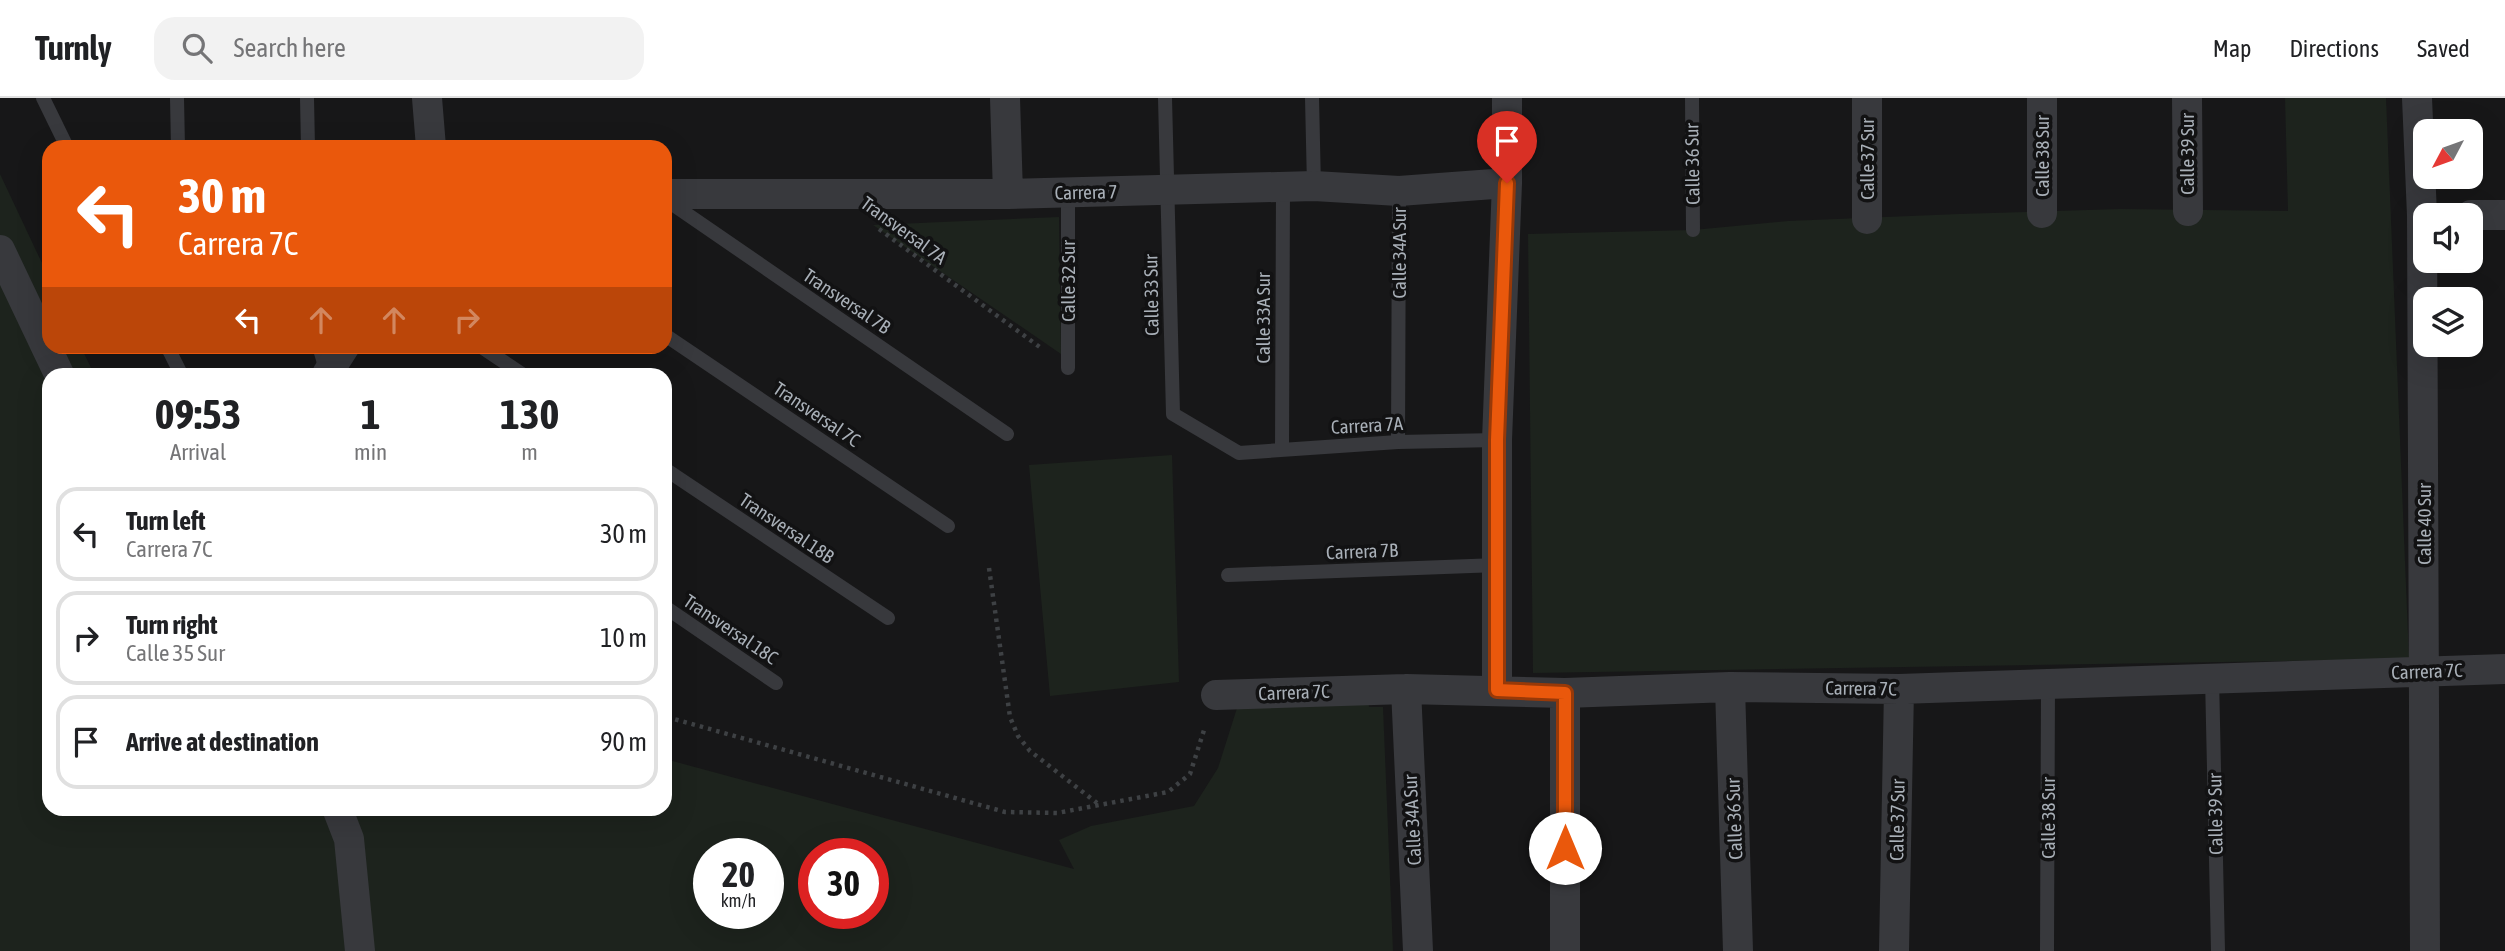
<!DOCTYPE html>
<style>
:root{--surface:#fff;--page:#f2f2f2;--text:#202124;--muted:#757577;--line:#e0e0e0}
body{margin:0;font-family:"Asap Condensed",sans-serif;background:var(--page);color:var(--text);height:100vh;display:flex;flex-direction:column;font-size:26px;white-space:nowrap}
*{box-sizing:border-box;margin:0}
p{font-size:23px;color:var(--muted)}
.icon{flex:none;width:38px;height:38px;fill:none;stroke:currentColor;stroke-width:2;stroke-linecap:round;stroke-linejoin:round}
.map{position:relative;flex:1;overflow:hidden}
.panel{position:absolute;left:42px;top:270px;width:630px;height:448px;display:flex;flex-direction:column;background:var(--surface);border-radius:21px;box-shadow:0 7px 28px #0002}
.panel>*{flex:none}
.top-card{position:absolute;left:42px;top:42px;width:630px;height:214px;border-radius:21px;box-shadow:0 7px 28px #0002;background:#ea580c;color:#fff;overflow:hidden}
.needle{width:46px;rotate:229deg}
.controls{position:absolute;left:2413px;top:21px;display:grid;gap:14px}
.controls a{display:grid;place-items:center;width:70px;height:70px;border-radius:14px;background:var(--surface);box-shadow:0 7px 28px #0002;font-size:35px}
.speed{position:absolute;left:693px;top:740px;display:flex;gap:14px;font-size:35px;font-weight:700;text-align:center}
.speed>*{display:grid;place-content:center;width:91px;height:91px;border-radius:50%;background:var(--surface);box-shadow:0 7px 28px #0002;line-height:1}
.speed small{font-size:18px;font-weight:400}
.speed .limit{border:10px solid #d22;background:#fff;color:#111}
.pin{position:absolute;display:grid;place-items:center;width:60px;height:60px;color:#fff;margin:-72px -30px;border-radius:50% 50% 50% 0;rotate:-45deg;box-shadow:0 0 7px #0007}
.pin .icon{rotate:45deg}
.me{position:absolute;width:77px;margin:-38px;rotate:0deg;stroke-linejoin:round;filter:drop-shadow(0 0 5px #0008)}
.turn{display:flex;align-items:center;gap:24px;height:147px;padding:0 21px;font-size:32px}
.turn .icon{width:91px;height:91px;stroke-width:2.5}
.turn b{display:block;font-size:49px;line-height:60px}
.lanes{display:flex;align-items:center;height:66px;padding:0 21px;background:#0003;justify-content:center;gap:35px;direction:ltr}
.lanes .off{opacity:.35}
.eta{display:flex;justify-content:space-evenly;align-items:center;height:119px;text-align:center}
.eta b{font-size:42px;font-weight:700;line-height:49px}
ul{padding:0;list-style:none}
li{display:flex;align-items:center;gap:21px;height:94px;margin:0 14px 10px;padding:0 7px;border:4px solid var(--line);border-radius:21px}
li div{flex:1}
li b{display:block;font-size:26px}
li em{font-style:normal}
header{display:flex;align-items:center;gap:42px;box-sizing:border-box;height:98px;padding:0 35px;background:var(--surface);border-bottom:2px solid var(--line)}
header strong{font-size:33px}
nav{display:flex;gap:38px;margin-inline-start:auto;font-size:24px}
.search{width:490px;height:63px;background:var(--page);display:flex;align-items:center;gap:18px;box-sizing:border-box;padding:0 24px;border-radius:21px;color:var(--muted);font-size:26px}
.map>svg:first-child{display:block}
.green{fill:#1d231d;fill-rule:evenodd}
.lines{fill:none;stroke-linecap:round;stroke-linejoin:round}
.path{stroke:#3e4144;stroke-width:4.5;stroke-dasharray:3.5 5;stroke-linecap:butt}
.lane{stroke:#38393d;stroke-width:14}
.street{stroke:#38393d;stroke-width:30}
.route-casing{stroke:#983908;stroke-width:18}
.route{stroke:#ea580c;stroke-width:12}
.labels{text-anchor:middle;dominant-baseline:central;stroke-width:7;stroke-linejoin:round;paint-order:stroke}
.street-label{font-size:19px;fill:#a9b0b8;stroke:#121213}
</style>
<header>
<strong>Turnly</strong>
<div class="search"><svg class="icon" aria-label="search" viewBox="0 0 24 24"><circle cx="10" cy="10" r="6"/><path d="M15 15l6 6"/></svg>Search here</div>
<nav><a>Map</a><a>Directions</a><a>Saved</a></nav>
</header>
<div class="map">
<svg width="2505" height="853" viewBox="0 0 2505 853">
<rect width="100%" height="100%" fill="#171718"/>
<path class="green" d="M 2285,0 L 2386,0 L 2409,561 L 1533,575 L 1528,136 L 1693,132 L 1788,123 L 1959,116 L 2120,111 L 2288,113 Z
M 0,76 L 49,180 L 49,248 L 81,249 L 94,276 L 49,276 L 49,710 L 665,710 L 665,661 L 1074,771 L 1059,742 L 1091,728 L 1194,708 L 1218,670 L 1238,607 L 1368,600 L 1369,609 L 1383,609 L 1393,853 L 0,853 ZM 709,756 L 768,756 L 768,816 L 709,816 ZM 814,756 L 873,756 L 873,816 L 814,816 Z
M 1059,119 L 1061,256 L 873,127 Z
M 1172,357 L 1179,584 L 1050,598 L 1029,367 Z"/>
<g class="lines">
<path class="path" d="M 879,131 L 1041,250
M 989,470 L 1010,619 L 1018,638 L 1030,653 L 1097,705
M 667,619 L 1005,714 L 1057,715 L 1168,694 L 1190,676 L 1205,629"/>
<path class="lane" d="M 43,0 L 67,49
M 177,0 L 178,49
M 307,0 L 308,49
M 1165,0 L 1173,316 L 1239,355 L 1398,344 L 1497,342
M 1312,0 L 1314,88
M 1692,0 L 1693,132
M 665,101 L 1007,336
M 665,237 L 948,428
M 167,248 L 181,276
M 319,248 L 327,275
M 480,248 L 522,276
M 1068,270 L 1068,95
M 1398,344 L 1399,93
M 1282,351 L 1283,90
M 665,371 L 888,520
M 1228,477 L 1498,467
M 665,509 L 776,585
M 2212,579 L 2218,853
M 2047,853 L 2048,587"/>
<path class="street" d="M 427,0 L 431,49
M 1005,0 L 1008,96
M 2042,0 L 2042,115
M 2187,0 L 2188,113
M 2417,0 L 2422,117 L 2425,853
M 665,96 L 1008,96 L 1314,88 L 1399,93 L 1507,85
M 2471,117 L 2505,117
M 1867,121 L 1867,0
M 0,152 L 59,276
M 327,276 L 345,248
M 1730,589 L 1738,853
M 1406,591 L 1418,853
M 1497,592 L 1497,342 L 1507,85 L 1507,0
M 1565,595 L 1565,853
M 1216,597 L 1406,591 L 1565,595 L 1730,589 L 1899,591 L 2505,571
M 337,710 L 349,741 L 360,853
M 1894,853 L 1899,591"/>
</g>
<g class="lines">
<defs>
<path id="route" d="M 1507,85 L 1497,342 L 1497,592 L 1565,595 L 1565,750"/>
</defs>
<use href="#route" class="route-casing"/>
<use href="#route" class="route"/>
</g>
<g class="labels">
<g class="street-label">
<text transform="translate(2187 56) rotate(-90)">Calle 39 Sur</text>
<text transform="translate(2042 58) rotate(-90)">Calle 38 Sur</text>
<text transform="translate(1867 61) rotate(-90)">Calle 37 Sur</text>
<text transform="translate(1692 66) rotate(-91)">Calle 36 Sur</text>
<text transform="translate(1086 94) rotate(-1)">Carrera 7</text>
<text transform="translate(904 132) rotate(36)">Transversal 7A</text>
<text transform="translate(1399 155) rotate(-90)">Calle 34A Sur</text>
<text transform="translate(1068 183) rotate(-90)">Calle 32 Sur</text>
<text transform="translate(1151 197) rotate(-91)">Calle 33 Sur</text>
<text transform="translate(847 203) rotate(34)">Transversal 7B</text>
<text transform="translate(1263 220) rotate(-90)">Calle 33A Sur</text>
<text transform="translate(817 316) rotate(34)">Transversal 7C</text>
<text transform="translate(1367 327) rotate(-3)">Carrera 7A</text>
<text transform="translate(2424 426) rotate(-90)">Calle 40 Sur</text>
<text transform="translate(787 430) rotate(34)">Transversal 18B</text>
<text transform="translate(1362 453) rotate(-2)">Carrera 7B</text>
<text transform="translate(731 531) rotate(34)">Transversal 18C</text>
<text transform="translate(2427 573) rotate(-2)">Carrera 7C</text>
<text transform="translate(1861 590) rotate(1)">Carrera 7C</text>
<text transform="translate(1294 594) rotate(-2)">Carrera 7C</text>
<text transform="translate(2215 716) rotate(-91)">Calle 39 Sur</text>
<text transform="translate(2048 720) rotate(-90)">Calle 38 Sur</text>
<text transform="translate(1734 721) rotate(-92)">Calle 36 Sur</text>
<text transform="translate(1412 722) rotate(-93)">Calle 34A Sur</text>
<text transform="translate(1897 722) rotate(-89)">Calle 37 Sur</text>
</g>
</g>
</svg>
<div class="controls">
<a><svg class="needle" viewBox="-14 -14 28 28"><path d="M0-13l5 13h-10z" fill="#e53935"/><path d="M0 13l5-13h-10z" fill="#757577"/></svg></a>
<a><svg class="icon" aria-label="sound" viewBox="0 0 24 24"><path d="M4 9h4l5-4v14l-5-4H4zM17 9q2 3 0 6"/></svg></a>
<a><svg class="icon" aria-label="layers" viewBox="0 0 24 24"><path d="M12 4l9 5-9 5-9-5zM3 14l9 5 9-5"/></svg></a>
</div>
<div class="speed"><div>20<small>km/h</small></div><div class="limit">30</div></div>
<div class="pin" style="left:1507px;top:85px;background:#d93025"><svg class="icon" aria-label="arrive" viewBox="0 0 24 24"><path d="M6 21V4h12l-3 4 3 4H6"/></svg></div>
<svg class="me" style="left:1565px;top:750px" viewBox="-20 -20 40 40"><circle r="19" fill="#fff"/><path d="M0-13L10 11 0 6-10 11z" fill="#ea580c"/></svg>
<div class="top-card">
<div class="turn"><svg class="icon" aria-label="left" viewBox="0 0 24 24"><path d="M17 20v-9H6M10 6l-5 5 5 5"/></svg><div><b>30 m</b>Carrera 7C</div></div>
<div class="lanes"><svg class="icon" aria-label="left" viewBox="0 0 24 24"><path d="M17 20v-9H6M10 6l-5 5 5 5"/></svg><svg class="icon off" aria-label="ahead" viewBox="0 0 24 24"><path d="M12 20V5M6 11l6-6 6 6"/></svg><svg class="icon off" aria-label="ahead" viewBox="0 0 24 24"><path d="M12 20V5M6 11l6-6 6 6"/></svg><svg class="icon off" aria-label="right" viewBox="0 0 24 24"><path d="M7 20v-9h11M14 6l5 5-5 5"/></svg></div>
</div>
<section class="panel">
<div class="eta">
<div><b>09:53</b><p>Arrival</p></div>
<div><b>1</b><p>min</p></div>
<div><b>130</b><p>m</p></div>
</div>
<ul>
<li><svg class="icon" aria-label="left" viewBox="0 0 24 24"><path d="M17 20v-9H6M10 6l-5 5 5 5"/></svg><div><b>Turn left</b><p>Carrera 7C</p></div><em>30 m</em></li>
<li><svg class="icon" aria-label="right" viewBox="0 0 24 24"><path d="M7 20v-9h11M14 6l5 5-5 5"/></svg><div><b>Turn right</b><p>Calle 35 Sur</p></div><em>10 m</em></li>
<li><svg class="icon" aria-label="arrive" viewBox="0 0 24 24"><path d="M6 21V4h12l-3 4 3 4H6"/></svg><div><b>Arrive at destination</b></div><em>90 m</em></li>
</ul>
</section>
</div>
